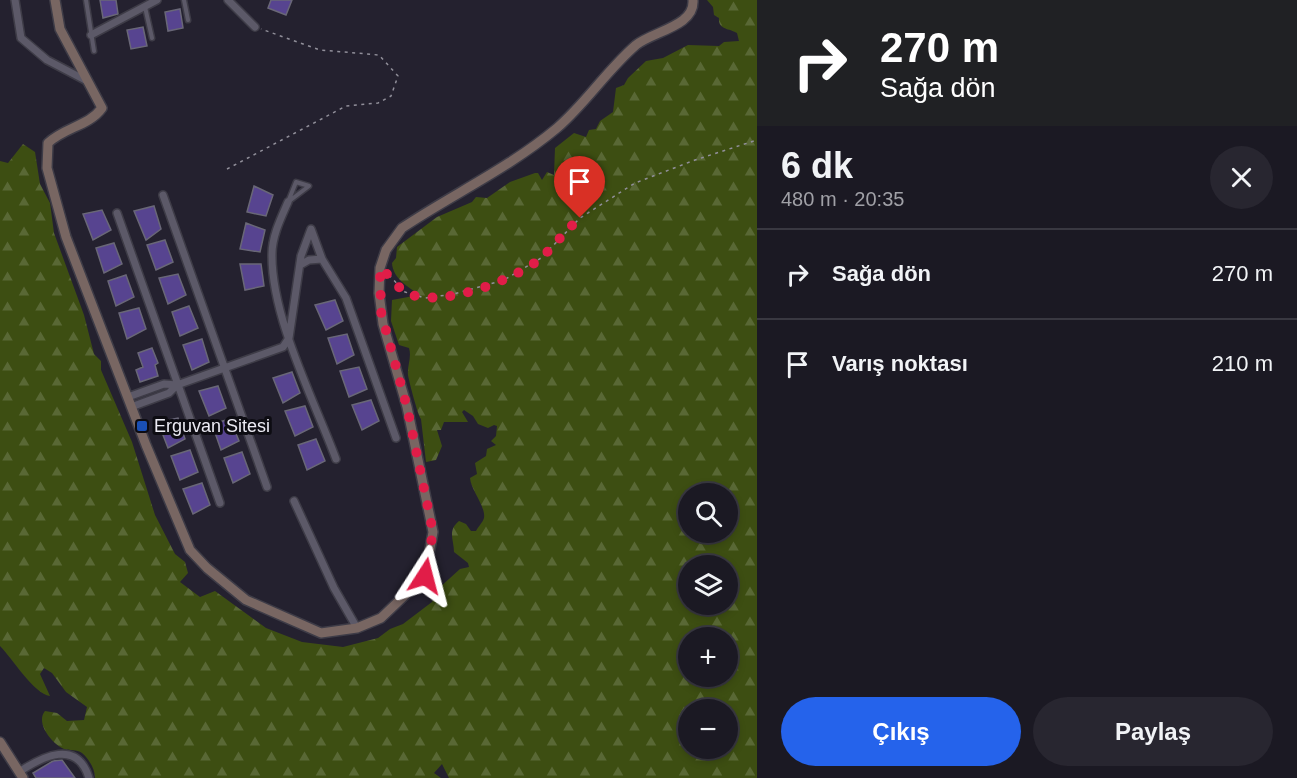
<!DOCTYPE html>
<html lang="tr">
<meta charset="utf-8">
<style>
:root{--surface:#1b1923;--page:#282630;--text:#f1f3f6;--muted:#a0a0a6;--line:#393841;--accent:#2563eb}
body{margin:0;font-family:Helvetica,sans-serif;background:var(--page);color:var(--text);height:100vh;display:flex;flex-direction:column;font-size:22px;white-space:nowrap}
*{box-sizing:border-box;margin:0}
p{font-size:20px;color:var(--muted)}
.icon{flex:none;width:33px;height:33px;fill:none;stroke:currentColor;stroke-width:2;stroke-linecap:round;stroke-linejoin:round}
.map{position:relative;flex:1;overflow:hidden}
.drawer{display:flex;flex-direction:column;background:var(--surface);width:540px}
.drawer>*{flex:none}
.hud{background:#202124;color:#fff;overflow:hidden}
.fabs{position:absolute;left:678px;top:483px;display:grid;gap:12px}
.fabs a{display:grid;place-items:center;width:60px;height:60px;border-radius:50%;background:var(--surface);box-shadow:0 3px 9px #0003,0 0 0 2px var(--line);font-size:30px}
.pin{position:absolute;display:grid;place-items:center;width:51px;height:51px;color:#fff;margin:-62px -26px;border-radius:50% 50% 50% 0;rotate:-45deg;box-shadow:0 0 6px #0007}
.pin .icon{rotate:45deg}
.me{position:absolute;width:66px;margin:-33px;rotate:9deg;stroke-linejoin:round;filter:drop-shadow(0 0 4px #0008)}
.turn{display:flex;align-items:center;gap:21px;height:126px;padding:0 24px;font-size:27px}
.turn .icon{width:78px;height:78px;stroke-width:2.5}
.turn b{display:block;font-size:42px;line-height:51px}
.round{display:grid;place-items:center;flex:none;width:63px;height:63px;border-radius:32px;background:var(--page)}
.head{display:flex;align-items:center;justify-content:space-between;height:102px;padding:0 24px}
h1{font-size:36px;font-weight:600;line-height:45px}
.button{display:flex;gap:12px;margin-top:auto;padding:12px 24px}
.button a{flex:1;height:69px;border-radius:36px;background:var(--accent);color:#fff;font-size:24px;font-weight:600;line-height:69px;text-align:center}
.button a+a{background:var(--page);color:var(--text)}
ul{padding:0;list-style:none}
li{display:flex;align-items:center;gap:18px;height:90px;padding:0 24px;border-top:2px solid var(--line)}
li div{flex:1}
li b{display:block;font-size:22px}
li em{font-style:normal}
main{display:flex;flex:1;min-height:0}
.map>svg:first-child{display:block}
.forest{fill:url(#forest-firs);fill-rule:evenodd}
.building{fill:#574490;stroke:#696777;stroke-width:1.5}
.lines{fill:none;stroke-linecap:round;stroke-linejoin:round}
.lane-casing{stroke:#3e3c47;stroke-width:7}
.street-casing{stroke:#3e3c47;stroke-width:10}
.secondary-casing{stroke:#3e3c47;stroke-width:12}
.path{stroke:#918f9a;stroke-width:1.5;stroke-dasharray:3 4.5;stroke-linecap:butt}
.lane{stroke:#5c5968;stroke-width:4}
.street{stroke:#5c5968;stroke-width:7}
.secondary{stroke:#786662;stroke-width:9}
.route{stroke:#e11d48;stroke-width:10;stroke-dasharray:0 18}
.transit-dot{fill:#1a4fb4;stroke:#0d0c12;stroke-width:2}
.labels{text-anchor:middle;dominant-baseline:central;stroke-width:6;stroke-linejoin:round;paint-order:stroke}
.poi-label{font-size:18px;fill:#ecebf4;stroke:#0d0c12;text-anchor:start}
</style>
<main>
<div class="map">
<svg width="757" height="778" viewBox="0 0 757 778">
<defs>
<pattern id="forest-firs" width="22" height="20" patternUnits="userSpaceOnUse" patternTransform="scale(1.5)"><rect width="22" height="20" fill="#3d4e12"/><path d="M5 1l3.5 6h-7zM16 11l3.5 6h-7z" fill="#596835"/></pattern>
</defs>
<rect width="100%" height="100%" fill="#24212f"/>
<path class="forest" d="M 707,0 L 757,0 L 757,778 L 449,778 L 442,764 L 434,773 L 441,778 L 95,778 C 95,769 89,759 82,753 C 77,749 69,751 64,749 C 52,744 35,723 45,711 L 57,713 L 67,721 L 84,720 L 87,707 L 66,692 L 52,673 L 44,668 L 40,674 L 50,696 C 34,694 12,658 0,646 L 0,161 L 8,163 L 23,144 L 35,152 L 40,184 L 50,203 L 54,233 L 84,315 L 94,354 L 101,361 L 101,370 L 132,442 L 155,515 L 175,554 L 185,562 L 188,573 L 180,582 L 200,597 L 215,591 L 266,628 L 302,642 L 343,647 L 378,638 L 390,629 L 403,624 L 432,602 L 439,588 L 460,569 L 469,567 L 468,563 L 454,552 C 454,540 447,531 459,521 L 466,524 L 471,531 L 476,531 C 478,527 483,522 484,518 C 486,507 471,490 470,478 L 477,474 L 475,463 L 486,456 L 487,449 L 496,445 L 491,441 L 496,436 L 497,426 L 494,425 L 488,428 L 478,424 L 473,416 L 464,410 L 462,412 L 468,422 L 444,422 L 441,430 L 437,430 L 442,446 L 436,460 L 426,462 L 421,419 C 418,416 409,381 408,375 C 407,366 412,357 409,348 L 399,345 L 391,321 L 392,300 L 419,295 C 408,286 393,279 392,263 L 396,258 L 397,247 L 437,217 L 472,202 L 476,197 L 487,198 L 510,182 L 535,173 L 538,173 L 542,180 L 547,172 L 554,175 L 555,148 L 574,133 L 586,137 L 589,130 L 596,129 L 600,121 L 613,112 L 616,88 L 624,85 L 628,78 L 646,61 L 663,58 L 688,45 L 719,46 L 724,42 L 739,41 L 737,33 C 729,28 718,30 719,18 L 714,15 L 713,7 ZM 688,494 L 728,494 L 728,532 L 688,532 ZM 688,566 L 728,566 L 728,604 L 688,604 ZM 688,638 L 728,638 L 728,676 L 688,676 ZM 688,710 L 728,710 L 728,748 L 688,748 Z"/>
<path class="building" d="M 100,0 L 116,0 L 118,14 L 103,18 Z
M 271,0 L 292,0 L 286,15 L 268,8 Z
M 180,9 L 183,28 L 168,31 L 165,12 Z
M 143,27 L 147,46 L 131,49 L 127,30 Z
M 254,186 L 273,195 L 266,216 L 247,212 Z
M 154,206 L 161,229 L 146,240 L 134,211 Z
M 102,210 L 111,230 L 93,240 L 83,214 Z
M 246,223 L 265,230 L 260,252 L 240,249 Z
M 165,240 L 173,262 L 156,270 L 147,245 Z
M 114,243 L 122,264 L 104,273 L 96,248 Z
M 240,264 L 261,264 L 264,286 L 245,290 Z
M 178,274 L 186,295 L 168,304 L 159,278 Z
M 126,275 L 134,297 L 116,306 L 108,281 Z
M 335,300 L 343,321 L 326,330 L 315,305 Z
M 189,306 L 198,328 L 180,336 L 172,312 Z
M 139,308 L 146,329 L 127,339 L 119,313 Z
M 347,334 L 354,355 L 337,364 L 328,338 Z
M 202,339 L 209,362 L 192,370 L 183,345 Z
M 152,348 L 158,363 L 155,365 L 158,376 L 140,382 L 136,370 L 143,367 L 138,353 Z
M 359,367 L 367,389 L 349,397 L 340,371 Z
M 292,372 L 300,393 L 283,403 L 273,378 Z
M 218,386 L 226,408 L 209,416 L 199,391 Z
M 371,400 L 379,421 L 362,430 L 352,405 Z
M 305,406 L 313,427 L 295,436 L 285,411 Z
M 178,418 L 185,439 L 168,448 L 158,422 Z
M 230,419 L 239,441 L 221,450 L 212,424 Z
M 316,439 L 325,461 L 307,470 L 298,445 Z
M 190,450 L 198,472 L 180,480 L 171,456 Z
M 242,452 L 250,474 L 233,483 L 224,458 Z
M 202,483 L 210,505 L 193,514 L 183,489 Z
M 62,760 L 75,778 L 36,778 L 33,773 L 53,761 Z"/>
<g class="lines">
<defs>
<path id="lane" d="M 86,0 L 94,51
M 184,0 L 188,20
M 145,7 L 152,38
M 296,182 L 309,186 L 288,202 Z"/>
<path id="street" d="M 15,0 L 21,38 L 47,60 L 87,81
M 228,0 L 255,27
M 91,35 L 157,0
M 163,195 L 267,487
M 288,202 C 281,218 272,236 272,254 C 271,317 314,400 336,459
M 117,213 L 220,503
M 302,264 L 309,260 L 322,259
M 128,397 L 164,384 L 177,385
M 131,407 L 169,393 L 177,385 L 283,347 L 289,338 L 301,256 L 311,229 L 322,259 L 346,298 L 396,438
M 294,501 L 334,588 L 357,628
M 19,772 C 43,756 77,739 89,778"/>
<path id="secondary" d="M 55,0 L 60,29 L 102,108 C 89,126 65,127 48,143 L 47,168 L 66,237 L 146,445 L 190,550 L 207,568 L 246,600 L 321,633 L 357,628 L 381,618 L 425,576 L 433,532 L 407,407 L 383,324 L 379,293 L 380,268 L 386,250 L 402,228 C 453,194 509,168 557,128 C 586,103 607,70 636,45 C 654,31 695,26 693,0
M 0,742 L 23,778"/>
</defs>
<use href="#lane" class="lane-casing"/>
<use href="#street" class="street-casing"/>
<use href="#secondary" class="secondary-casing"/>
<path class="path" d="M 227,169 L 346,106 L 378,103 L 391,96 L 398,76 L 379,55 L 320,50 L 261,29
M 389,275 L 405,292 L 425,298 L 454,294 L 504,280 L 541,258 L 580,218 L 635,183 L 695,160 L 757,140"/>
<use href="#lane" class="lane"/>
<use href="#street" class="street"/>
<use href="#secondary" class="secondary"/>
</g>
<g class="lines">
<path class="route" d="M 425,576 L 433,532 L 407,407 L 381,312 L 380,268 C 390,275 397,288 407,293 C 440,309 515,280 541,258 C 555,245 566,230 580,218"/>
</g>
<rect class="transit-dot" x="136" y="420" width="12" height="12" rx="3"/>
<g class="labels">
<g class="poi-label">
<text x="154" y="426">Erguvan Sitesi</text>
</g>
</g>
</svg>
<div class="fabs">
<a><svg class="icon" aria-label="search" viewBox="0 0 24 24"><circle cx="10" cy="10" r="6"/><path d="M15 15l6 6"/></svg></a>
<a><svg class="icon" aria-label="layers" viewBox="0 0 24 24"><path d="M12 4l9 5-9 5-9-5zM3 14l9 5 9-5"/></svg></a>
<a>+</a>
<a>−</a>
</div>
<div class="pin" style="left:580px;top:218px;background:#d93025"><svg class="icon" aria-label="arrive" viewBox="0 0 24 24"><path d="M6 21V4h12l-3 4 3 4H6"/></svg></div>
<svg class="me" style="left:425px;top:576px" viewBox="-20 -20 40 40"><path d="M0-17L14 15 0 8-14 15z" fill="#e11d48" stroke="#fff" stroke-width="4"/></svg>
</div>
<section class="drawer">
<div class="hud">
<div class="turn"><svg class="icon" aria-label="right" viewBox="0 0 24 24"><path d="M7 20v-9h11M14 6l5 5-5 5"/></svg><div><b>270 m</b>Sağa dön</div></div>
</div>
<div class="head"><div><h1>6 dk</h1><p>480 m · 20:35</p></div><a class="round"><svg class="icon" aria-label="close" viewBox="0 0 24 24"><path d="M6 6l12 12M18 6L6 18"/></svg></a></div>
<ul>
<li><svg class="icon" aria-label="right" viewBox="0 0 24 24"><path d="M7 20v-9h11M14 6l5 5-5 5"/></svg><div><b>Sağa dön</b></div><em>270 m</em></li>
<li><svg class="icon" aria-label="arrive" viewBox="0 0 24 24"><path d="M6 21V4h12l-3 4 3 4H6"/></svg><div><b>Varış noktası</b></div><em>210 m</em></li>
</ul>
<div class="button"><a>Çıkış</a><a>Paylaş</a></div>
</section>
</main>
